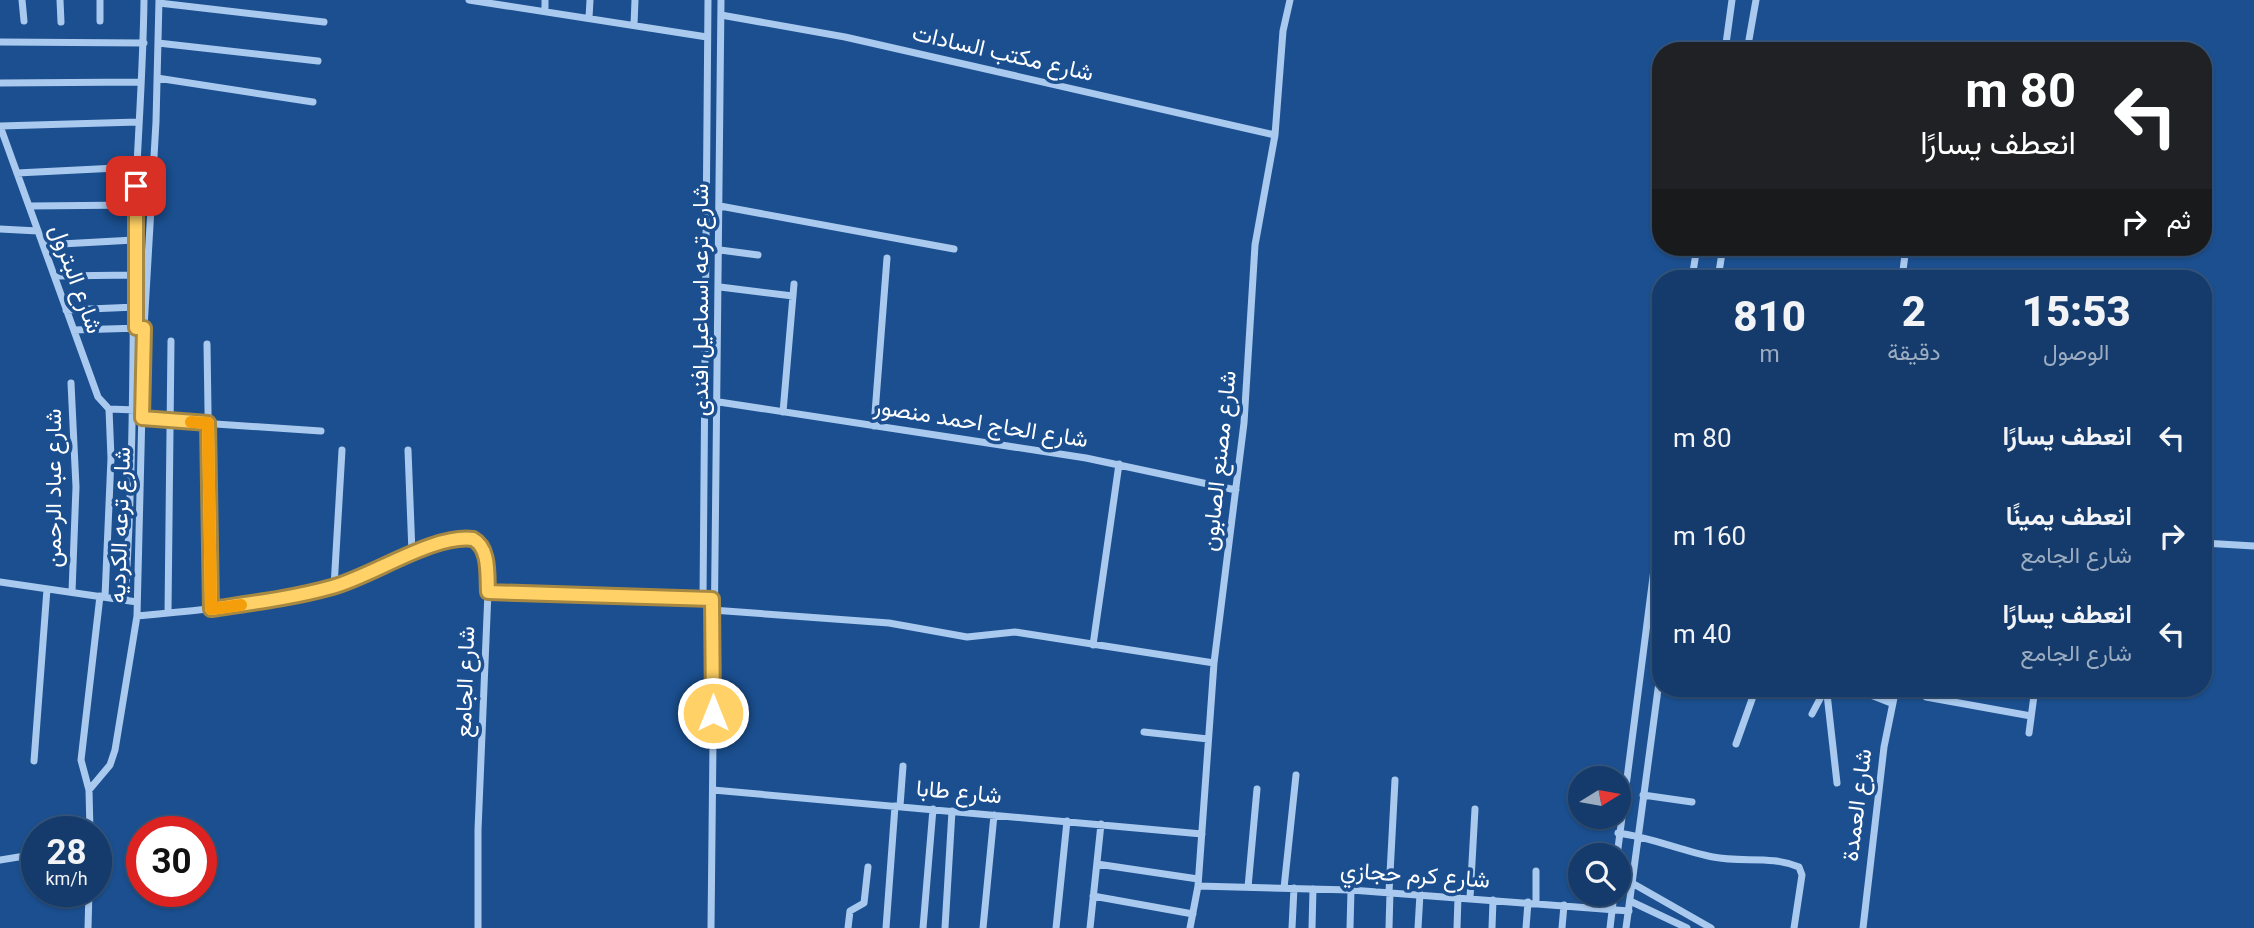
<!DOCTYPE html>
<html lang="ar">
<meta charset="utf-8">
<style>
:root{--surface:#143b6b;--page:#1d4271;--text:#f1f3f6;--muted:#9dadc1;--line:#33557e}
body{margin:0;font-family:Roboto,Vazirmatn,sans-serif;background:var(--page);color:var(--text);direction:rtl;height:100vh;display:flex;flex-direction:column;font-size:26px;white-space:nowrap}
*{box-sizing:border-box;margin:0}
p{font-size:23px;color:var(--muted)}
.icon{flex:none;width:38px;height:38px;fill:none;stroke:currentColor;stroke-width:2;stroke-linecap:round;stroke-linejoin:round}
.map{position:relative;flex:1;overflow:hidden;direction:ltr}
.sheet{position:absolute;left:1652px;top:270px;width:560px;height:427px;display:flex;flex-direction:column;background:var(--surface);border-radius:28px;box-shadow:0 2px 5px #0004,0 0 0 2px var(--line);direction:rtl}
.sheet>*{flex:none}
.guide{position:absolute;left:1652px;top:42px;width:560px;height:214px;border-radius:28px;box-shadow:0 2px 5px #0004,0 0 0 2px var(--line);direction:rtl;background:#202124;color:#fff;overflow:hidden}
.needle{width:46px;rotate:79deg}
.buttons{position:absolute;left:1568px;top:766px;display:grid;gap:14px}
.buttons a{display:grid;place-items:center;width:63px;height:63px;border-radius:50%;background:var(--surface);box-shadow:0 2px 5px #0004,0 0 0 2px var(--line);font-size:35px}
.speed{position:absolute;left:21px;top:816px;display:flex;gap:14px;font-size:35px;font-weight:700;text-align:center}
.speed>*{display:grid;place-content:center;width:91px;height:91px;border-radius:50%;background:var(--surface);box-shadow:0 2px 5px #0004,0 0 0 2px var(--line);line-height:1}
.speed small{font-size:18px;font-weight:400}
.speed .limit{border:10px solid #d22;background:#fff;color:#111}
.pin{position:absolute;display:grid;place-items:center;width:60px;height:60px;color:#fff;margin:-30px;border-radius:14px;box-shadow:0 4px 10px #0006}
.me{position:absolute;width:77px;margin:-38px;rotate:0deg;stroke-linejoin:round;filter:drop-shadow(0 0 5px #0008)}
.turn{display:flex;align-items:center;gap:24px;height:147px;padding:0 21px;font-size:32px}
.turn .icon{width:91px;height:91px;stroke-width:2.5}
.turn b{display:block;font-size:49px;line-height:60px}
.then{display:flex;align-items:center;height:66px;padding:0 21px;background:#0003;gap:14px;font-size:26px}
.eta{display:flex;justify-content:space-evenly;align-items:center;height:119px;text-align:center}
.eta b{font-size:42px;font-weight:800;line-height:49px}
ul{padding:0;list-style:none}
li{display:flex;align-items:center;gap:21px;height:98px;padding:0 21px}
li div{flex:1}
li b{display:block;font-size:26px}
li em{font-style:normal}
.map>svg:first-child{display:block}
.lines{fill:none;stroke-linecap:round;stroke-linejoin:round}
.minor{stroke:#a9c9ee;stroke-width:7}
.route-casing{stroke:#a68842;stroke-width:18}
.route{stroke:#ffd166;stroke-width:12}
.slow{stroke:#f59e0b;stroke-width:12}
.labels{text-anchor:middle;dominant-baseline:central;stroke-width:7;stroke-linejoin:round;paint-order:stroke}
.street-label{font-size:23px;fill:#fff;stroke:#1b4f8f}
</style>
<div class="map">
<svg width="2254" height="928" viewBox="0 0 2254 928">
<rect width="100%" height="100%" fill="#1b4f8f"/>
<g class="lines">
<path class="minor" d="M 22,0 L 24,21
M 60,0 L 61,22
M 100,0 L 100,21
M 469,0 L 707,37
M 159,3 L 324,22
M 545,11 L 545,0
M 721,15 L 845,37 L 1275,135
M 589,18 L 590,0
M 634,25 L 635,0
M 0,42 L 144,43
M 158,43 L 318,61
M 1725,51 L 1732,0
M 1747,51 L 1756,0
M 157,78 L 313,102
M 0,83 L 141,82
M 0,126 L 98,397 L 109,409 L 136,410
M 0,126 L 138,122
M 17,173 L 137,167
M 29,206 L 135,205
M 720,206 L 954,249
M 0,229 L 38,231
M 43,245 L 134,240
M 720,250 L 758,255
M 55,276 L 135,275
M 1692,278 L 1697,247
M 1718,278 L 1723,247
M 1902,278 L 1906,247
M 720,287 L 793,296
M 66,310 L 136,307
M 74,330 L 140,328
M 207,344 L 211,609
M 71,383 L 76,487 L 72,592
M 719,402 L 1086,458 L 1236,490
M 783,412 L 794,284
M 142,419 L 321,431
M 874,426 L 887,258
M 408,450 L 412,553
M 2203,543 L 2254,546
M 0,582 L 137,602
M 334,587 L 342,450
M 488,592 L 705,599
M 105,597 L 111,458 L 109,409
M 703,599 L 708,0
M 125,600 C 133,480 133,360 134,239 C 136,159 143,80 144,0
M 712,610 L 889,623 L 967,637 L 1015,632 L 1214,663
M 168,613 L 171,341
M 137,616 C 216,609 298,602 373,573 C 402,562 444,527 477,541 L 486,558 L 488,592 L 478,830 L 478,928
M 1093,645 L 1119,464
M 1797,688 L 1834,694 L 1854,688
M 1853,688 L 1891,703
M 1827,694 L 1837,783
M 1926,697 L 2031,716
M 1812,714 L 1823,693
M 1144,732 L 1208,739
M 2029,733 L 2035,688
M 1736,744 L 1756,688
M 34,761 L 47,589
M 89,790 L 81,760 L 100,596
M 713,790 L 1202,834
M 1643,795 L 1692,802
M 900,806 L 903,766
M 90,831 L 89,790 L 110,765 L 115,750 L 137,616 L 144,328 L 156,122 L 159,0
M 1618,833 C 1651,837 1681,851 1713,857 C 1742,863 1771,855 1799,867 L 1802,875 L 1794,928
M 1617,856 L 1661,515
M 0,860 L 37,854
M 1097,864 L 1198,879
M 1632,883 L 1711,928
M 1198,886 L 1351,890 L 1629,911
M 1248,887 L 1257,789
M 1284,888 L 1296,775
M 1389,892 L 1395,780
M 1093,896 L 1193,914
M 1470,898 L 1475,809
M 1630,901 L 1687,928
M 1536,903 L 1536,871
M 88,928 L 89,891
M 711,928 L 721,0
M 848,928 L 850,911 L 864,903 L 868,867
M 886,928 L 895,806
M 923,928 L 933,809
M 945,928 L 952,811
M 983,928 L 994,815
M 1056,928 L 1067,821
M 1090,928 L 1101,824
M 1190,928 L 1198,886 L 1214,663 L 1244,423 L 1255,245 L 1275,135 L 1283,31 L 1290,0
M 1292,928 L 1294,888
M 1312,928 L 1313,889
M 1350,928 L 1351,890
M 1389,928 L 1390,892
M 1418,928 L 1420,894
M 1457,928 L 1458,897
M 1492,928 L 1493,900
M 1526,928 L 1528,902
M 1562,928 L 1564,905
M 1610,928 L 1614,894
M 1626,928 L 1661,667
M 1863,928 L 1884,747 L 1896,688"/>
</g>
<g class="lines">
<defs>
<path id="route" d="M 136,186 L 136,328 L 144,328 L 142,418 L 208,423 L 211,609 C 251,603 293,598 332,587 C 373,576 433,534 473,539 C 490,548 487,575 488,592 L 712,599 L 713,713"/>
</defs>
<use href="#route" class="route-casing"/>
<use href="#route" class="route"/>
<path class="slow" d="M 191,422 L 208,423 L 211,609 L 241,605"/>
</g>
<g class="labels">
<g class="street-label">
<text transform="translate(1003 53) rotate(13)">شارع مكتب السادات</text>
<text transform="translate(76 279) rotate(70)">شارع البترول</text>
<text transform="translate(700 300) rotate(-90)">شارع ترعه اسماعيل افندى</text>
<text transform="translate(981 423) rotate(9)">شارع الحاج احمد منصور</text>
<text transform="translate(1219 461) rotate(-84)">شارع مصنع الصابون</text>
<text transform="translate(53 488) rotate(-90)">شارع عباد الرحمن</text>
<text transform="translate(120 525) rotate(-88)">شارع ترعه الكرديه</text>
<text transform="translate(465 682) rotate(-88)">شارع الجامع</text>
<text transform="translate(959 792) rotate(5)">شارع طابا</text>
<text transform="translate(1857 805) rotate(-83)">شارع العمدة</text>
<text transform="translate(1415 875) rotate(4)">شارع كرم حجازي</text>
</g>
</g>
</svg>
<div class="buttons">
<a><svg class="needle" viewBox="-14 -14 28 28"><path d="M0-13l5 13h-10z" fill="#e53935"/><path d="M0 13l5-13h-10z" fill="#9dadc1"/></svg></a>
<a><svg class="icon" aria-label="search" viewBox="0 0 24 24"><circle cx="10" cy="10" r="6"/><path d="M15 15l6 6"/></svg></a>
</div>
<div class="speed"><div>28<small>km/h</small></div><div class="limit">30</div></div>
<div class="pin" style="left:136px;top:186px;background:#d93025"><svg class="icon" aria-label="arrive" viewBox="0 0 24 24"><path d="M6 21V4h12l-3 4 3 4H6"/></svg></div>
<svg class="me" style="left:713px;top:713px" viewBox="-20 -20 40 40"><circle r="17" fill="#ffd166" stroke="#fff" stroke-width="3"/><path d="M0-11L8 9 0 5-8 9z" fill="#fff"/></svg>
<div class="guide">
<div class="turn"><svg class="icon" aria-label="left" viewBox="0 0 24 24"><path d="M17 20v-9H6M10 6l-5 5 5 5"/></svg><div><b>80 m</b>انعطف يسارًا</div></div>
<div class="then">ثم<svg class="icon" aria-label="right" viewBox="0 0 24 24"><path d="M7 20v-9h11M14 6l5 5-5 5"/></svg></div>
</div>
<section class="sheet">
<div class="eta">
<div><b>15:53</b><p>الوصول</p></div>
<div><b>2</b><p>دقيقة</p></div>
<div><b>810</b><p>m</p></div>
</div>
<ul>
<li><svg class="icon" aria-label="left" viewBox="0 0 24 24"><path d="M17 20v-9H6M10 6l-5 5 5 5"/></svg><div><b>انعطف يسارًا</b></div><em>80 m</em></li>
<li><svg class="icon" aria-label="right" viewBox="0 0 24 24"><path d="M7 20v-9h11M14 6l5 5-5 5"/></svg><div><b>انعطف يمينًا</b><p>شارع الجامع</p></div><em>160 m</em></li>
<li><svg class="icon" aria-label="left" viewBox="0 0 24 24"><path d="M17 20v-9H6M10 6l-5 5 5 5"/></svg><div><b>انعطف يسارًا</b><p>شارع الجامع</p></div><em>40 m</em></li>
</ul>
</section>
</div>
